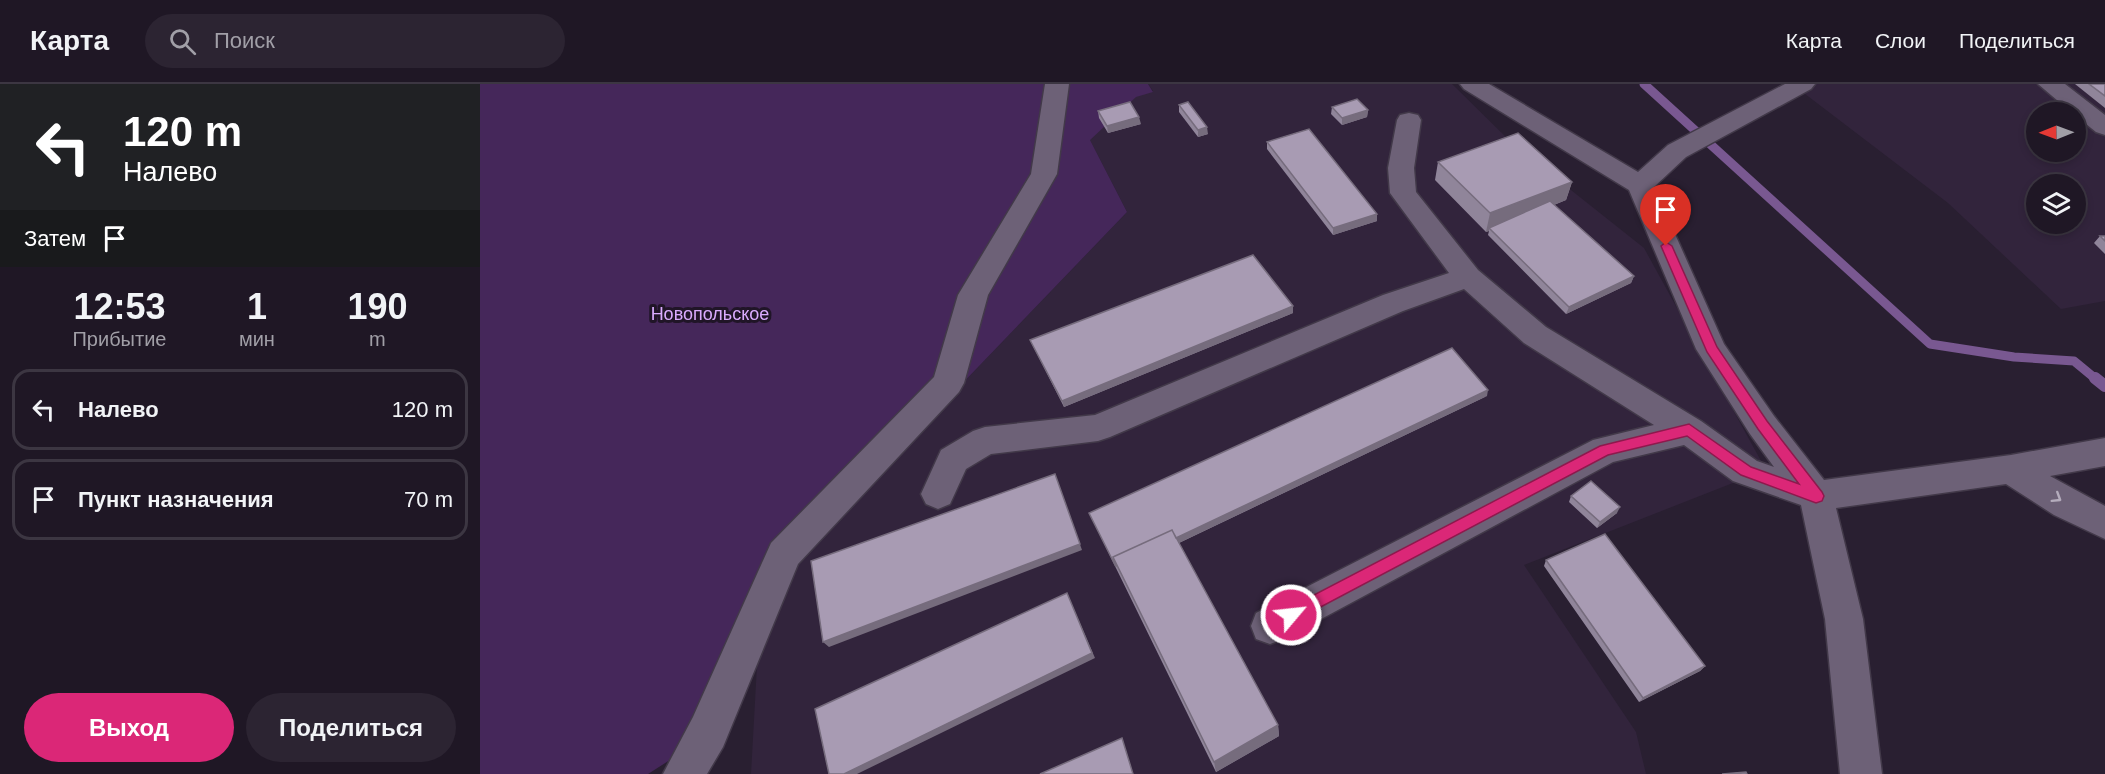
<!DOCTYPE html>
<html lang="ru">
<meta charset="utf-8">
<style>
:root{--surface:#1f1725;--page:#2c2432;--text:#f1f3f6;--muted:#a19fa7;--line:#3c3642;--accent:#db2777}
body{margin:0;font-family:Helvetica,sans-serif;background:var(--page);color:var(--text);height:100vh;display:flex;flex-direction:column;font-size:22px;white-space:nowrap}
*{box-sizing:border-box;margin:0}
p{font-size:20px;color:var(--muted)}
.icon{flex:none;width:33px;height:33px;fill:none;stroke:currentColor;stroke-width:2;stroke-linecap:round;stroke-linejoin:round}
.map{position:relative;flex:1;overflow:hidden}
.details{display:flex;flex-direction:column;background:var(--surface);width:480px}
.details>*{flex:none}
.hud{background:#202124;color:#fff;overflow:hidden}
.needle{width:39px;rotate:269deg}
.buttons{position:absolute;left:1546px;top:18px;display:grid;gap:12px}
.buttons a{display:grid;place-items:center;width:60px;height:60px;border-radius:50%;background:var(--surface);box-shadow:0 3px 9px #0003,0 0 0 2px var(--line);font-size:30px}
.pin{position:absolute;display:grid;place-items:center;width:51px;height:51px;color:#fff;margin:-62px -26px;border-radius:50% 50% 50% 0;rotate:-45deg;box-shadow:0 0 6px #0007}
.pin .icon{rotate:45deg}
.me{position:absolute;width:66px;margin:-33px;rotate:62deg;stroke-linejoin:round;filter:drop-shadow(0 0 4px #0008)}
.turn{display:flex;align-items:center;gap:21px;height:126px;padding:0 24px;font-size:27px}
.turn .icon{width:78px;height:78px;stroke-width:2.5}
.turn b{display:block;font-size:42px;line-height:51px}
.then{display:flex;align-items:center;height:57px;padding:0 24px;background:#0003;gap:12px;font-size:22px}
.eta{display:flex;justify-content:space-evenly;align-items:center;height:102px;text-align:center}
.eta b{font-size:36px;font-weight:800;line-height:42px}
.button{display:flex;gap:12px;margin-top:auto;padding:12px 24px}
.button a{flex:1;height:69px;border-radius:36px;background:var(--accent);color:#fff;font-size:24px;font-weight:800;line-height:69px;text-align:center}
.button a+a{background:var(--page);color:var(--text)}
ul{padding:0;list-style:none}
li{display:flex;align-items:center;gap:18px;height:81px;margin:0 12px 9px;padding:0 12px;border:3px solid var(--line);border-radius:18px}
li div{flex:1}
li b{display:block;font-size:22px}
li em{font-style:normal}
header{display:flex;align-items:center;gap:36px;box-sizing:border-box;height:84px;padding:0 30px;background:var(--surface);border-bottom:2px solid var(--line)}
header strong{font-size:28px}
nav{display:flex;gap:33px;margin-inline-start:auto;font-size:21px}
.search{width:420px;height:54px;background:var(--page);display:flex;align-items:center;gap:15px;box-sizing:border-box;padding:0 21px;border-radius:33px;color:var(--muted);font-size:22px}
main{display:flex;flex:1;min-height:0}
.map>svg:first-child{display:block}
.built{fill:#32243c;fill-rule:evenodd}
.green{fill:#45275a}
.lines{fill:none;stroke-linecap:round;stroke-linejoin:round}
.stream-far1{stroke:#795891;stroke-width:9}
.stream{stroke:#795891;stroke-width:12}
.minor-casing{stroke:#423949;stroke-width:3}
.minor{fill:#6d6177;fill-rule:evenodd}
.wall{fill:#90859a}
.shaded-wall{fill:#766c7d}
.building{fill:#a89bb3;stroke:#766c7d;stroke-width:1.5}
.oneway{stroke:#b4acbc}
.route{fill:#db2777;stroke:#8e194d;stroke-width:1.5}
.labels{text-anchor:middle;dominant-baseline:central;stroke-width:6;stroke-linejoin:round;paint-order:stroke}
.park-label{font-size:18px;fill:#daabfe;stroke:#201527}
</style>
<header>
<strong>Карта</strong>
<div class="search"><svg class="icon" aria-label="search" viewBox="0 0 24 24"><circle cx="10" cy="10" r="6"/><path d="M15 15l6 6"/></svg>Поиск</div>
<nav><a>Карта</a><a>Слои</a><a>Поделиться</a></nav>
</header>
<main>
<section class="details">
<div class="hud">
<div class="turn"><svg class="icon" aria-label="left" viewBox="0 0 24 24"><path d="M17 20v-9H6M10 6l-5 5 5 5"/></svg><div><b>120 m</b>Налево</div></div>
<div class="then">Затем<svg class="icon" aria-label="arrive" viewBox="0 0 24 24"><path d="M6 21V4h12l-3 4 3 4H6"/></svg></div>
</div>
<div class="eta">
<div><b>12:53</b><p>Прибытие</p></div>
<div><b>1</b><p>мин</p></div>
<div><b>190</b><p>m</p></div>
</div>
<ul>
<li><svg class="icon" aria-label="left" viewBox="0 0 24 24"><path d="M17 20v-9H6M10 6l-5 5 5 5"/></svg><div><b>Налево</b></div><em>120 m</em></li>
<li><svg class="icon" aria-label="arrive" viewBox="0 0 24 24"><path d="M6 21V4h12l-3 4 3 4H6"/></svg><div><b>Пункт назначения</b></div><em>70 m</em></li>
</ul>
<div class="button"><a>Выход</a><a>Поделиться</a></div>
</section>
<div class="map">
<svg width="1625" height="690" viewBox="0 0 1625 690">
<rect width="100%" height="100%" fill="#291f31"/>
<path class="built" d="M 668,0 L 972,0 L 1033,60 L 1164,164 L 1286,386 L 1044,481 L 1156,648 L 1166,690 L 271,690 L 281,509 L 647,128 L 597,31 L 673,7 Z
M 1312,0 L 1625,0 L 1625,217 L 1581,225 L 1468,119 ZM 1557,28 L 1596,28 L 1596,68 L 1557,68 ZM 1557,100 L 1596,100 L 1596,140 L 1557,140 Z"/>
<path class="green" d="M 0,0 L 668,0 L 673,8 L 656,13 L 610,56 L 647,128 L 281,509 L 204,667 L 168,690 L 0,690 Z"/>
<g class="lines">
<path class="stream-far1" d="M 1164,0 L 1450,260 L 1534,273 L 1594,277 L 1617,296"/>
<path class="stream" d="M 1615,294 L 1625,302"/>
<defs>
<path id="minor" d="M 565,0 L 589,0 L 577,90 L 508,211 L 484,299 L 479,308 L 318,480 L 243,663 L 227,690 L 183,690 L 213,633 L 291,459 L 454,293 L 478,211 L 551,90 Z
M 980,0 L 1009,0 L 1158,88 L 1188,61 L 1305,0 L 1335,0 L 1331,5 L 1206,73 L 1174,103 L 1244,260 L 1294,332 L 1344,396 L 1531,371 L 1625,354 L 1625,382 L 1570,392 L 1625,422 L 1625,455 L 1574,431 L 1526,400 L 1356,424 L 1383,535 L 1402,690 L 1360,690 L 1345,535 L 1321,421 L 1253,397 L 1204,361 L 1133,378 L 804,555 L 790,560 L 776,555 L 771,542 L 776,529 L 1113,356 L 1174,341 L 1044,259 L 984,205 L 923,227 L 630,353 L 618,357 L 511,370 L 486,385 L 470,420 L 458,425 L 446,420 L 441,410 L 461,366 L 493,347 L 505,343 L 615,331 L 903,211 L 969,189 L 910,109 L 908,84 L 917,36 L 920,31 L 929,29 L 938,31 L 941,36 L 934,84 L 936,108 L 998,186 L 1066,243 L 1221,337 L 1277,377 L 1294,383 L 1270,350 L 1216,265 L 1149,106 L 984,5 Z
M 1558,0 L 1585,0 L 1625,31 L 1625,51 L 1616,48 L 1596,32 L 1596,28 L 1591,28 Z"/>
</defs>
<use href="#minor" class="minor-casing"/>
<use href="#minor" class="minor"/>
</g>
<path class="wall" d="M 1595,0 L 1625,0 L 1625,24 Z
M 699,21 L 728,50 L 718,53 L 699,28 Z
M 852,23 L 888,26 L 887,33 L 862,41 L 851,30 Z
M 618,27 L 661,40 L 628,49 L 619,34 Z
M 787,58 L 897,137 L 853,151 L 787,65 Z
M 958,78 L 1092,98 L 1086,116 L 1074,121 L 1154,192 L 1151,199 L 1086,230 L 1008,151 L 1009,147 L 1006,148 L 955,96 Z
M 1620,152 L 1625,152 L 1625,170 L 1614,159 Z
M 813,229 L 584,323 L 553,262 L 550,256 Z
M 1007,312 L 699,459 L 798,641 L 799,652 L 736,688 L 609,429 Z
M 1091,412 L 1137,429 L 1117,444 L 1089,418 Z
M 1066,476 L 1225,582 L 1220,587 L 1159,618 L 1064,482 Z"/>
<path class="shaded-wall" d="M 888,26 L 887,33 L 862,41 L 862,34 Z
M 659,33 L 661,40 L 628,49 L 627,42 Z
M 727,43 L 728,50 L 718,53 L 718,46 Z
M 1092,98 L 1086,116 L 1011,146 L 1009,144 L 1009,147 L 1006,148 L 1010,129 Z
M 897,130 L 897,137 L 853,151 L 853,144 Z
M 1154,192 L 1151,199 L 1086,230 L 1089,223 Z
M 813,222 L 813,229 L 584,323 L 582,317 Z
M 1008,306 L 1007,312 L 640,487 L 637,482 Z
M 575,390 L 602,466 L 349,563 L 343,558 Z
M 1140,423 L 1137,429 L 1117,444 L 1120,438 Z
M 587,509 L 615,574 L 377,690 L 364,690 Z
M 1225,582 L 1220,587 L 1159,618 L 1163,614 Z
M 798,641 L 799,652 L 736,688 L 734,678 Z"/>
<path class="building" d="M 1609,0 L 1625,0 L 1625,12 Z
M 877,15 L 888,26 L 862,34 L 852,23 Z
M 650,18 L 659,33 L 627,42 L 618,27 Z
M 708,18 L 727,43 L 718,46 L 699,21 Z
M 829,45 L 897,130 L 853,144 L 787,58 Z
M 1038,49 L 1092,98 L 1010,129 L 958,78 Z
M 1070,117 L 1154,192 L 1089,223 L 1009,144 Z
M 1620,152 L 1625,152 L 1625,157 Z
M 773,171 L 813,222 L 582,317 L 550,256 Z
M 972,264 L 1008,306 L 696,454 L 692,446 L 633,473 L 636,483 L 609,429 Z
M 575,390 L 600,460 L 343,558 L 331,477 Z
M 1111,397 L 1140,423 L 1120,438 L 1091,412 Z
M 692,446 L 798,641 L 734,678 L 633,473 Z
M 1125,450 L 1225,582 L 1163,614 L 1066,476 Z
M 587,509 L 612,569 L 364,690 L 349,690 L 335,625 Z
M 642,654 L 653,690 L 560,690 Z
M 1266,688 L 1267,690 L 1242,690 Z"/>
<defs><path id="oneway-chevron" d="M-2-3.5L2.5 0L-2 3.5" fill="none" stroke-width="1.6" stroke-linecap="round" stroke-linejoin="round" transform="scale(1.5)"/></defs>
<use class="oneway" href="#oneway-chevron" transform="translate(1577 414) rotate(32)"/>
<path class="route" d="M 1186,158 L 1192,162 L 1237,263 L 1287,337 L 1342,408 L 1344,412 L 1342,417 L 1336,419 L 1261,391 L 1207,352 L 1128,371 L 816,536 L 811,538 L 805,536 L 803,531 L 805,526 L 1120,362 L 1209,340 L 1271,383 L 1319,400 L 1278,345 L 1227,268 L 1181,162 Z"/>
<g class="labels">
<g class="park-label">
<text x="230" y="230">Новопольское</text>
</g>
</g>
</svg>
<div class="buttons">
<a><svg class="needle" viewBox="-14 -14 28 28"><path d="M0-13l5 13h-10z" fill="#e53935"/><path d="M0 13l5-13h-10z" fill="#a19fa7"/></svg></a>
<a><svg class="icon" aria-label="layers" viewBox="0 0 24 24"><path d="M12 4l9 5-9 5-9-5zM3 14l9 5 9-5"/></svg></a>
</div>
<div class="pin" style="left:1186px;top:162px;background:#d93025"><svg class="icon" aria-label="arrive" viewBox="0 0 24 24"><path d="M6 21V4h12l-3 4 3 4H6"/></svg></div>
<svg class="me" style="left:811px;top:531px" viewBox="-20 -20 40 40"><circle r="17" fill="#db2777" stroke="#fff" stroke-width="3"/><path d="M0-11L8 9 0 5-8 9z" fill="#fff"/></svg>
</div>
</main>
